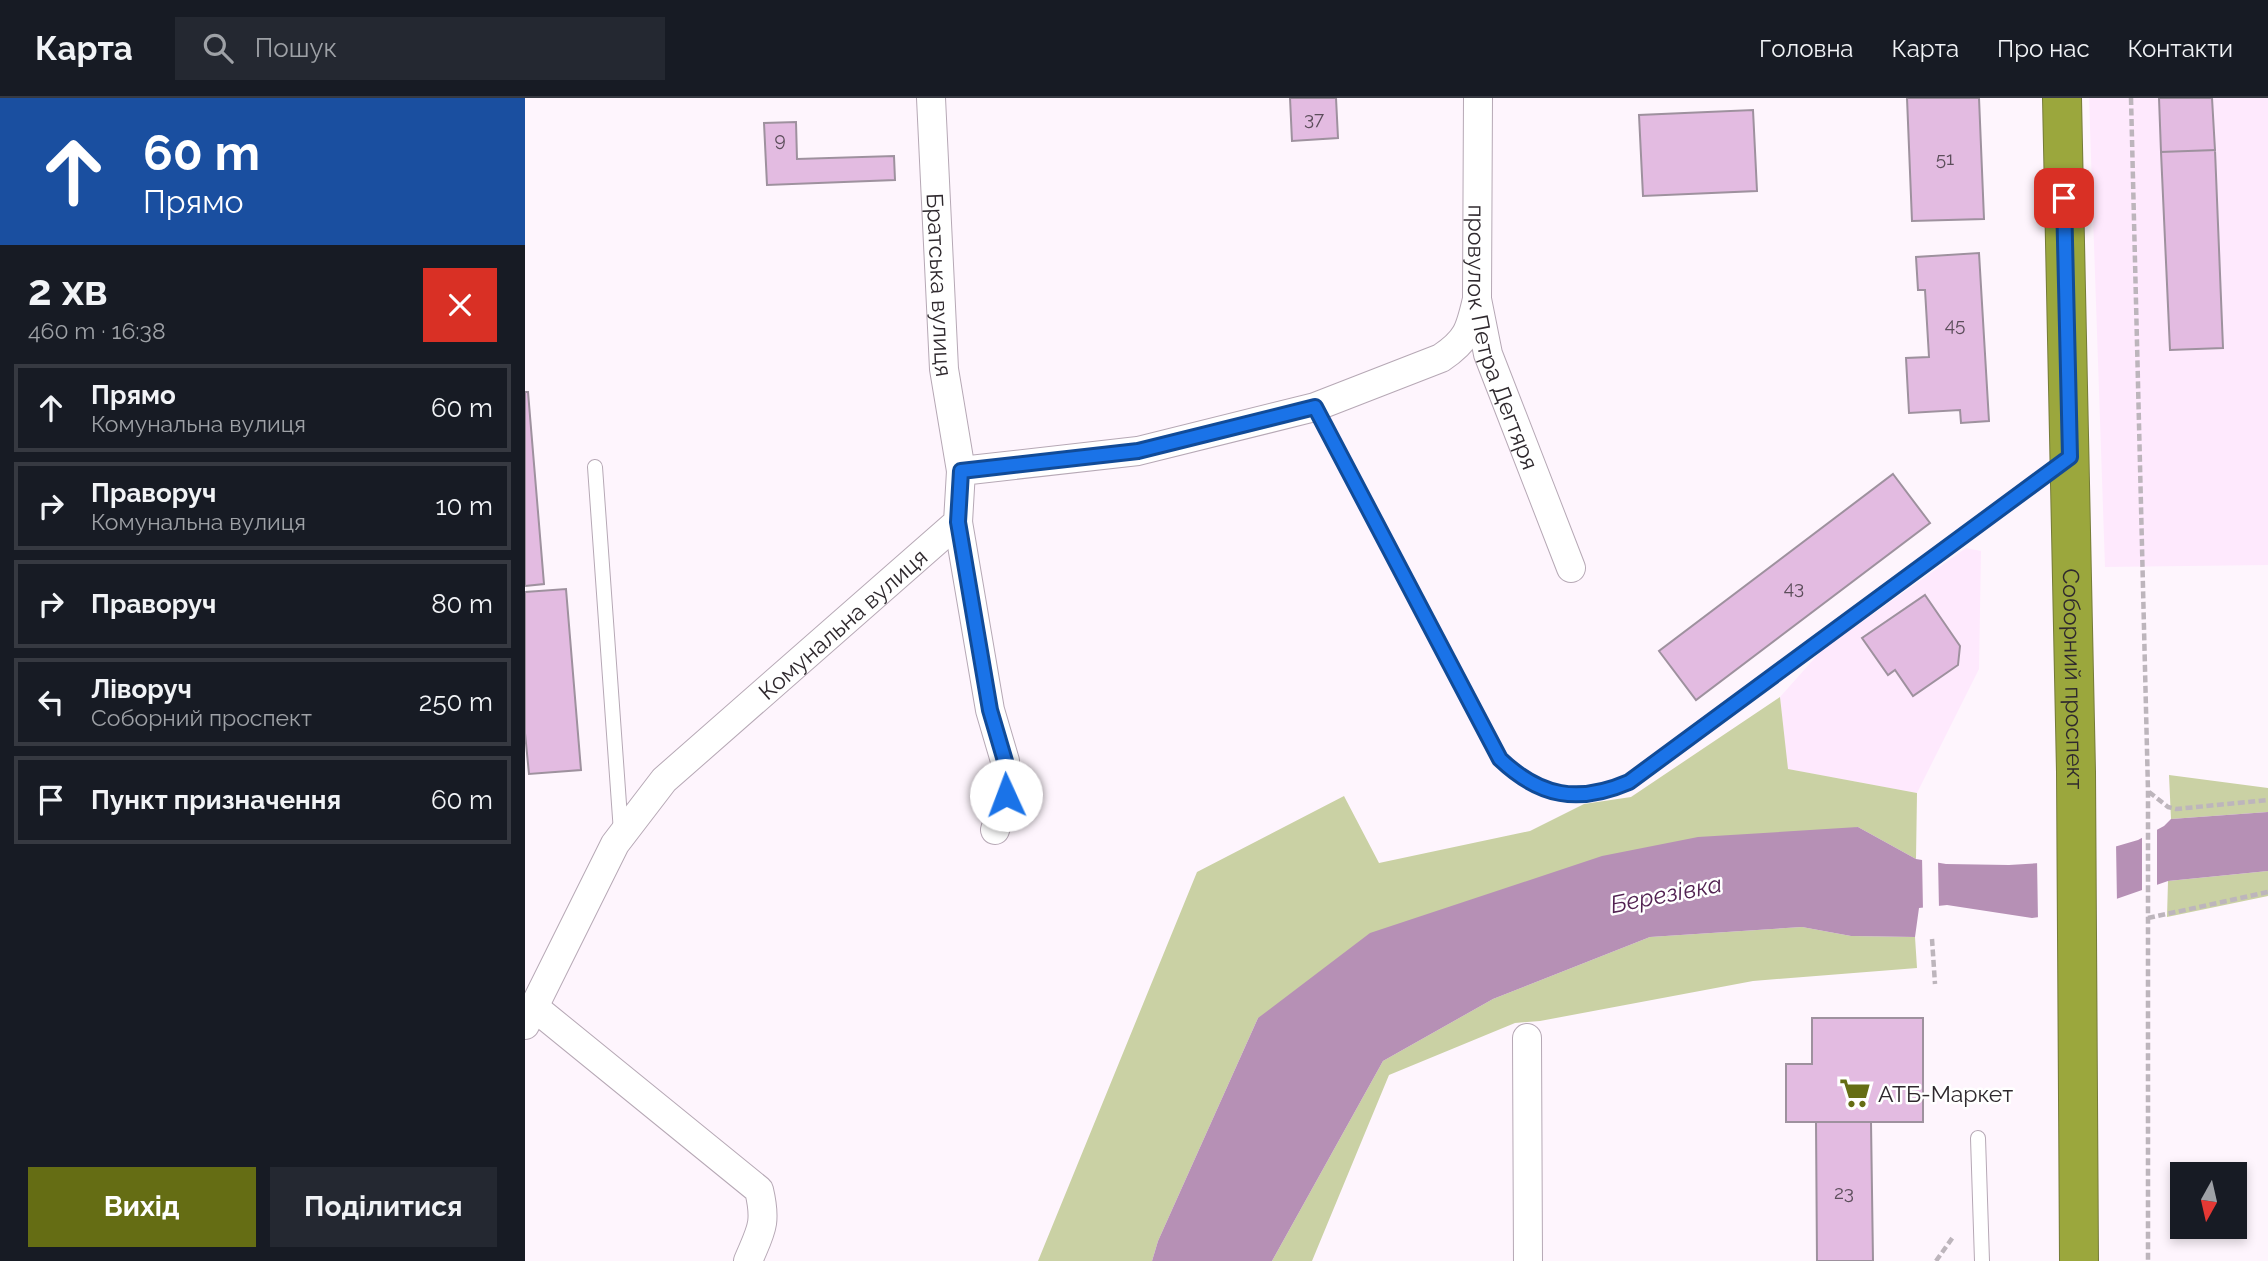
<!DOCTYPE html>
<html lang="uk">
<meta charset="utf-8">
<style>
:root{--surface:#171b24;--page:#242831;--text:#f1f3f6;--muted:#9ea1a6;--line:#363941;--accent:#656d14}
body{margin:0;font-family:Raleway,sans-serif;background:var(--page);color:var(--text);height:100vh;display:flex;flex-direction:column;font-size:26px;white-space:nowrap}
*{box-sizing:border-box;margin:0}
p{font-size:23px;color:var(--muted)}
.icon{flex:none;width:38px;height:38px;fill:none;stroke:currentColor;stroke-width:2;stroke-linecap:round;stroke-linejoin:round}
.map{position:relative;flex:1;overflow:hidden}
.panel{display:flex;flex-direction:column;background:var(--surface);width:525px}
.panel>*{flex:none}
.guide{background:#1a4fa0;color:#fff;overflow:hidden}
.needle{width:46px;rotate:188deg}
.buttons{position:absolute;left:1645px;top:1064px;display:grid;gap:14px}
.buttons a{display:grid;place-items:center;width:77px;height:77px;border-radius:0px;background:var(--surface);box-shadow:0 4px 10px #0003;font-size:35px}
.pin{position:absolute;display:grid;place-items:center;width:60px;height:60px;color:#fff;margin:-30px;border-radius:14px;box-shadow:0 4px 10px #0006}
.me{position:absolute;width:77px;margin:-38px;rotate:358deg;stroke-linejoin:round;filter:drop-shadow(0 0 5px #0008)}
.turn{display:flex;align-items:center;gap:24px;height:147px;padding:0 28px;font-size:32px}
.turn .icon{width:91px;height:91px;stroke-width:2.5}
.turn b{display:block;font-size:49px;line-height:60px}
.round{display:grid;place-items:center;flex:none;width:74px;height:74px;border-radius:0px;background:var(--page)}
.summary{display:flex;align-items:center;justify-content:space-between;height:119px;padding:0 28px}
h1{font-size:42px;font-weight:700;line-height:52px}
.action{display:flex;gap:14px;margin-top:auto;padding:14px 28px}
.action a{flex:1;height:80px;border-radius:0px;background:var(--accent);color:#fff;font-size:28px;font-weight:700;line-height:80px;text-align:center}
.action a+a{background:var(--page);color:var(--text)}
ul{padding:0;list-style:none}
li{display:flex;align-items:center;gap:21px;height:88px;margin:0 14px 10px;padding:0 14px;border:4px solid var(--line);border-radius:0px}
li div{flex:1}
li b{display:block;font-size:26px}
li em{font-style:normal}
header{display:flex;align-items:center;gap:42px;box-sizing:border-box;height:98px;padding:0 35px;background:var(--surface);border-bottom:2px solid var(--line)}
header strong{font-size:33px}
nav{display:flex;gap:38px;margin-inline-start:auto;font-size:24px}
.search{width:490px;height:63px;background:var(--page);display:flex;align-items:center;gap:18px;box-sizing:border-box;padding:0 24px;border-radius:0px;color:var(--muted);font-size:26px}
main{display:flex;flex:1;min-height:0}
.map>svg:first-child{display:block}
.built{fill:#fee9fd}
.green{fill:#cad1a4}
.water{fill:#b690b5}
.pier{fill:#fef5fd}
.building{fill:#e3bbe1;stroke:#9e919e;stroke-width:2}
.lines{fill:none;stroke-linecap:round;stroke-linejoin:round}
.lane-casing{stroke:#b6a8b5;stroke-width:16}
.street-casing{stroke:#b6a8b5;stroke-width:30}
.highway-casing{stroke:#757b38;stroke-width:40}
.path{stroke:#bdb5bc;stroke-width:4.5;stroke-dasharray:7 3.5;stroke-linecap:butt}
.lane{stroke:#fff;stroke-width:14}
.street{stroke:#fff;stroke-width:28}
.highway{stroke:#9ba73d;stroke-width:38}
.route-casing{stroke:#114b97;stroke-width:18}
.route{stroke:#1a73e8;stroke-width:12}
.labels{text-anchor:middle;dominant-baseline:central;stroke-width:5;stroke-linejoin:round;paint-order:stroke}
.number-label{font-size:19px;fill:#5c4e5b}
.street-label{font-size:23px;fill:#2f292e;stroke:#fff}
.poi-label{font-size:23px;fill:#2f292e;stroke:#fff;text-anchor:start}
.water-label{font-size:24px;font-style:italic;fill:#522252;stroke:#fff}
</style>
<header>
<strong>Карта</strong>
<div class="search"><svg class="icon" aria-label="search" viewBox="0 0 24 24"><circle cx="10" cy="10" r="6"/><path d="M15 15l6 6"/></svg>Пошук</div>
<nav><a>Головна</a><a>Карта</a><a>Про нас</a><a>Контакти</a></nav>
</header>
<main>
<section class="panel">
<div class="guide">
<div class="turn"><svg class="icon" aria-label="ahead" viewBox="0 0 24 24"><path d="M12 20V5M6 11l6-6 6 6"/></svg><div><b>60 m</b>Прямо</div></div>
</div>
<div class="summary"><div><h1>2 хв</h1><p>460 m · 16:38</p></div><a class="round" style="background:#d93025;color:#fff"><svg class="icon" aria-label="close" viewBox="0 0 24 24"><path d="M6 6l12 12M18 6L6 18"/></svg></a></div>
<ul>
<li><svg class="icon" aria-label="ahead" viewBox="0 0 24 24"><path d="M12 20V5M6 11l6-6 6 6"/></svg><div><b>Прямо</b><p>Комунальна вулиця</p></div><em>60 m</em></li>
<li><svg class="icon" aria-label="right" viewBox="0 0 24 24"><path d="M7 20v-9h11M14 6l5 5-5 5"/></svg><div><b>Праворуч</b><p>Комунальна вулиця</p></div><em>10 m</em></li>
<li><svg class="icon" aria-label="right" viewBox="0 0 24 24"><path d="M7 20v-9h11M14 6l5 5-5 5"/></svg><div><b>Праворуч</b></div><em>80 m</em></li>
<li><svg class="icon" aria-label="left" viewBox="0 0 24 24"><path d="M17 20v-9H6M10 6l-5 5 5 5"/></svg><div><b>Ліворуч</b><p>Соборний проспект</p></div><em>250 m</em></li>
<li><svg class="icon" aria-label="arrive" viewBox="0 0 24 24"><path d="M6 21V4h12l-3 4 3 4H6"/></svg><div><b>Пункт призначення</b></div><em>60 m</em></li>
</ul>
<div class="action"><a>Вихід</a><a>Поділитися</a></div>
</section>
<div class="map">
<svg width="1743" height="1163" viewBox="0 0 1743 1163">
<rect width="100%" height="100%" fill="#fef5fd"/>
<path class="built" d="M 1564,0 L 1743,0 L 1743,467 L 1580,469 Z
M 1441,450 L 1456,453 L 1454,571 L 1392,695 L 1262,671 L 1255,599 L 1296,553 Z"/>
<path class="green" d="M 1255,599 L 1263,671 L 1392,695 L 1391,761 L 1333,729 L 733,920 L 633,1143 L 627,1163 L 513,1163 L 672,774 L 819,698 L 854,765 L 1005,733 L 1059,706 L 1106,699 Z
M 1644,677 L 1743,690 L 1743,714 L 1646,721 Z
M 1743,773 L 1743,798 L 1642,819 L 1643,783 Z
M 1277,829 L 1326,838 L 1390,839 L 1392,870 L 1228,883 L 1015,923 L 990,925 L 864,977 L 787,1163 L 747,1163 L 858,963 L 968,901 L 1125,839 Z"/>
<path class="water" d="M 1743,714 L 1743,773 L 1643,783 L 1574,807 L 1537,816 L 1507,820 L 1422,807 L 1394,810 L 1390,839 L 1326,838 L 1277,829 L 1125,839 L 968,901 L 858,963 L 747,1163 L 627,1163 L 633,1143 L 733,920 L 845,835 L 1077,758 L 1173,739 L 1333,729 L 1391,761 L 1421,766 L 1484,767 L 1531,764 L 1565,756 L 1613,742 L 1639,728 L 1646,721 Z"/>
<path class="pier" d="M 1632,728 L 1632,791 L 1617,796 L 1617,736 Z
M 1591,745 L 1592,805 L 1538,820 L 1513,823 L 1512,761 L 1531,760 Z
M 1397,758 L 1413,761 L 1414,811 L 1398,813 Z"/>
<path class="building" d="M 765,0 L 811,0 L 813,40 L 767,43 Z
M 1382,0 L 1454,0 L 1459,121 L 1387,123 Z
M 1634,0 L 1687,0 L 1690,52 L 1636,54 Z
M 1228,12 L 1232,93 L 1118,98 L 1114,17 Z
M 271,24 L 272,61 L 369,58 L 370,82 L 242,87 L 239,25 Z
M 1690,52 L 1698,250 L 1645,252 L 1636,54 Z
M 1454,155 L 1464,323 L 1436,325 L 1435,312 L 1384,315 L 1381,260 L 1404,259 L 1400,192 L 1393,192 L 1391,159 Z
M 0,294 L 3,294 L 19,486 L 0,488 Z
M 1368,376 L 1405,425 L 1171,602 L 1134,553 Z
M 41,491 L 56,672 L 4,676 L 0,635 L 0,494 Z
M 1400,497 L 1435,548 L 1433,567 L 1388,598 L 1370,572 L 1363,577 L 1337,540 Z
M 1287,920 L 1398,920 L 1398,1024 L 1261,1024 L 1261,966 L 1287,966 Z
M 1291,1024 L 1346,1024 L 1348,1163 L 1292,1163 Z"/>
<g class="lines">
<defs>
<path id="lane" d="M 790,309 L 975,661 C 1015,699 1053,706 1104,684 L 1541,362
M 70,369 L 96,734
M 1453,1040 L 1457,1163"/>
<g id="street">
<path id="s1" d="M 406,0 L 419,271 L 436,373"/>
<path id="s2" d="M 953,0 L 952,201 L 963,256 L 1046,470"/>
<path d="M 433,424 L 465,612 L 480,663 L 481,697 L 470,732"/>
<path d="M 9,909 L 234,1092 C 242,1126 236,1132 223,1163"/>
<path id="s3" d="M 0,927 L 90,746 L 139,682 L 433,424 L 436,373 L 613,353 L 790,309 L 916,260 C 943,242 945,231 952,201"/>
<path d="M 1002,940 L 1003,1163"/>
</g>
<g id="highway">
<path id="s4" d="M 1537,0 L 1551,674 L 1554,1163"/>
</g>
</defs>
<use href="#lane" class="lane-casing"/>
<use href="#street" class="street-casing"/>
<use href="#highway" class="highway-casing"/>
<path class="path" d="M 1606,0 L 1623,693 L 1623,1163
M 1624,694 L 1643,709 L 1651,711 L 1743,702
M 1623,820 L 1743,794
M 1407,841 L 1410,886
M 1411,1163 L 1428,1139"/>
<use href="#lane" class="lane"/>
<use href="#street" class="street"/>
<use href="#highway" class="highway"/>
</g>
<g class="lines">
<defs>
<path id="route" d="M 481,697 L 480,663 L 465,612 L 433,424 L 436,373 L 613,353 L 790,309 L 975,661 C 1015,699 1053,706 1104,684 L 1545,359 L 1539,100"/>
</defs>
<use href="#route" class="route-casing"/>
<use href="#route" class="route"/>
</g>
<defs>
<symbol id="supermarket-bare" viewBox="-9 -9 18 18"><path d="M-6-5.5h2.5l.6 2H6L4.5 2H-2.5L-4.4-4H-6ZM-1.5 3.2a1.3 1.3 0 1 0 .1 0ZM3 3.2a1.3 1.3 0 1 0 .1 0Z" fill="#656d14" stroke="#fff" stroke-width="2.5" paint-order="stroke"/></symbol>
</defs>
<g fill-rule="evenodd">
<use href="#supermarket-bare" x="1308" y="973" width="44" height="44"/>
</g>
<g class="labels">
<g class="number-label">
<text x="789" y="20">37</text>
<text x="255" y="41">9</text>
<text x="1420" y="60">51</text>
<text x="1430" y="226">45</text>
<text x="1269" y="489">43</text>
<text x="1319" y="1094">23</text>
</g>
<g class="street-label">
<text stroke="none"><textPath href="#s1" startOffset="187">Братська вулиця</textPath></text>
<text stroke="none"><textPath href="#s2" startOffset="243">провулок Петра Дегтяря</textPath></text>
<text stroke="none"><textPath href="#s3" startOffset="520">Комунальна вулиця</textPath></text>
<text stroke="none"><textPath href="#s4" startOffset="581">Соборний проспект</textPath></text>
</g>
<g class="poi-label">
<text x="1353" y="995">АТБ-Маркет</text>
</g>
<g class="water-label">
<text transform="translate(1141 796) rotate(-11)">Березівка</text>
</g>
</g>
</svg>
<div class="buttons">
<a><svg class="needle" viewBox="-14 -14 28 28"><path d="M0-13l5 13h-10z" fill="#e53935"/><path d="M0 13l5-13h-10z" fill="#9ea1a6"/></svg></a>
</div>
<div class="pin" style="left:1539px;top:100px;background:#d93025"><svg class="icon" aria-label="arrive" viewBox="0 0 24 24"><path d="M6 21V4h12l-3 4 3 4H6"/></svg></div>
<svg class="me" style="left:481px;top:697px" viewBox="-20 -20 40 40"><circle r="19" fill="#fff"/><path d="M0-13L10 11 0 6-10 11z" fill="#1a73e8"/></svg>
</div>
</main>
